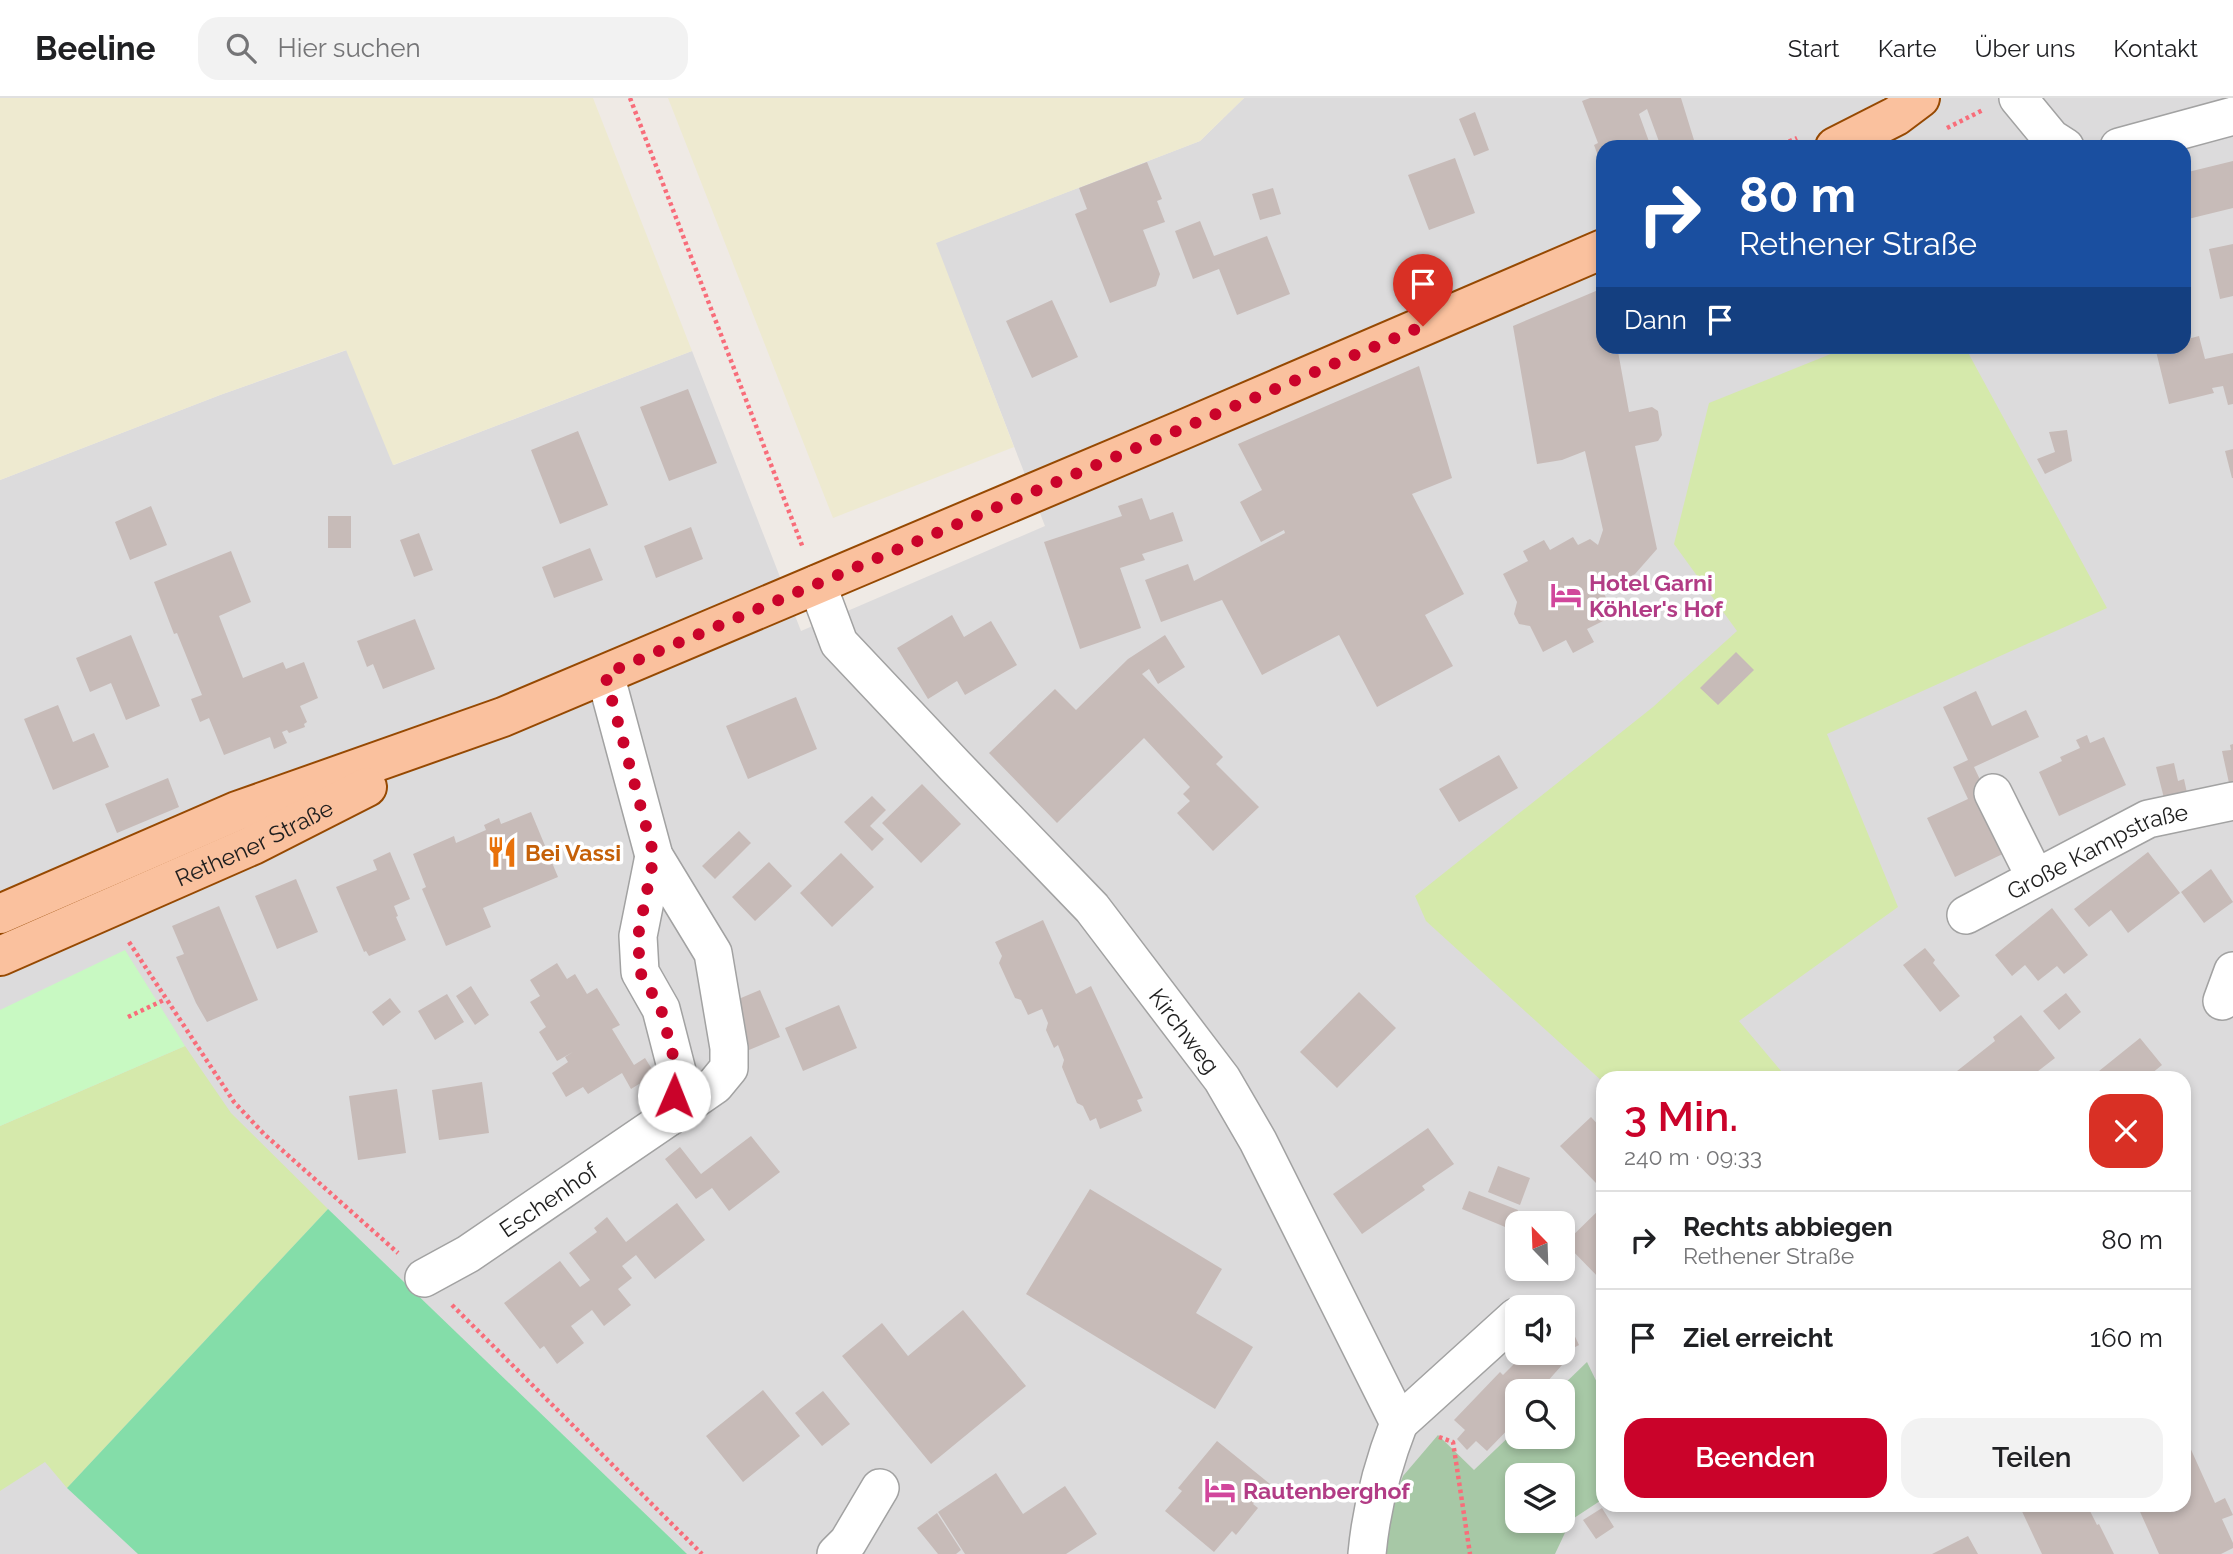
<!DOCTYPE html>
<html lang="de">
<meta charset="utf-8">
<style>
:root{--surface:#fff;--page:#f2f2f2;--text:#202124;--muted:#757577;--line:#e0e0e0;--accent:#ca032a}
body{margin:0;font-family:Raleway,sans-serif;background:var(--page);color:var(--text);height:100vh;display:flex;flex-direction:column;font-size:26px;white-space:nowrap}
*{box-sizing:border-box;margin:0}
p{font-size:23px;color:var(--muted)}
.icon{flex:none;width:38px;height:38px;fill:none;stroke:currentColor;stroke-width:2;stroke-linecap:round;stroke-linejoin:round}
.map{position:relative;flex:1;overflow:hidden}
.panel{position:absolute;left:1596px;top:973px;width:595px;height:441px;display:flex;flex-direction:column;background:var(--surface);border-radius:21px;box-shadow:0 4px 10px #0003}
.panel>*{flex:none}
.hud{position:absolute;left:1596px;top:42px;width:595px;height:214px;border-radius:21px;box-shadow:0 4px 10px #0003;background:#1a4fa0;color:#fff;overflow:hidden}
.needle{width:46px;rotate:337deg}
.controls{position:absolute;left:1505px;top:1113px;display:grid;gap:14px}
.controls a{display:grid;place-items:center;width:70px;height:70px;border-radius:14px;background:var(--surface);box-shadow:0 4px 10px #0003;font-size:35px}
.pin{position:absolute;display:grid;place-items:center;width:60px;height:60px;color:#fff;margin:-72px -30px;border-radius:50% 50% 50% 0;rotate:-45deg;box-shadow:0 0 7px #0007}
.pin .icon{rotate:45deg}
.me{position:absolute;width:77px;margin:-38px;rotate:1deg;stroke-linejoin:round;filter:drop-shadow(0 0 5px #0008)}
.turn{display:flex;align-items:center;gap:24px;height:147px;padding:0 28px;font-size:32px}
.turn .icon{width:91px;height:91px;stroke-width:2.5}
.turn b{display:block;font-size:49px;line-height:60px}
.then{display:flex;align-items:center;height:66px;padding:0 28px;background:#0003;gap:14px;font-size:26px}
.round{display:grid;place-items:center;flex:none;width:74px;height:74px;border-radius:21px;background:var(--page)}
.summary{display:flex;align-items:center;justify-content:space-between;height:119px;padding:0 28px}
h1{font-size:42px;font-weight:600;line-height:52px;color:var(--accent)}
.button{display:flex;gap:14px;margin-top:auto;padding:14px 28px}
.button a{flex:1;height:80px;border-radius:21px;background:var(--accent);color:#fff;font-size:28px;font-weight:600;line-height:80px;text-align:center}
.button a+a{background:var(--page);color:var(--text)}
ul{padding:0;list-style:none}
li{display:flex;align-items:center;gap:21px;height:98px;padding:0 28px;border-top:2px solid var(--line)}
li div{flex:1}
li b{display:block;font-size:26px}
li em{font-style:normal}
header{display:flex;align-items:center;gap:42px;box-sizing:border-box;height:98px;padding:0 35px;background:var(--surface);border-bottom:2px solid var(--line)}
header strong{font-size:33px}
nav{display:flex;gap:38px;margin-inline-start:auto;font-size:24px}
.search{width:490px;height:63px;background:var(--page);display:flex;align-items:center;gap:18px;box-sizing:border-box;padding:0 24px;border-radius:21px;color:var(--muted);font-size:26px}
.map>svg:first-child{display:block}
.residential{fill:#dcdbdc;fill-rule:evenodd}
.farmland{fill:#eeead0}
.grass{fill:#d5e9ab}
.cemetery{fill:#a7c8a6;fill-rule:evenodd}
.park{fill:#c8f9c2}
.pitch{fill:#84dda9}
.building{fill:#c7bbb8}
.lines{fill:none;stroke-linecap:round;stroke-linejoin:round}
.minor-casing{stroke:#a2a2a2;stroke-width:40}
.major-casing{stroke:#964902;stroke-width:42}
.path{stroke:#f86d7a;stroke-width:4.5;stroke-dasharray:3.5 3.5;stroke-linecap:butt}
.minor{stroke:#fff;stroke-width:37}
.major{stroke:#fac19e;stroke-width:38}
.route{stroke:#ca032a;stroke-width:12;stroke-dasharray:0 21.6}
.labels{text-anchor:middle;dominant-baseline:central;stroke-width:7;stroke-linejoin:round;paint-order:stroke}
.hotel-label{font-size:23px;font-weight:bold;fill:#b23c85;stroke:#fff;text-anchor:start}
.street-label{font-size:23px;fill:#1e1e1e;stroke:#fff}
.food-label{font-size:23px;font-weight:bold;fill:#c56008;stroke:#fff;text-anchor:start}
</style>
<header>
<strong>Beeline</strong>
<div class="search"><svg class="icon" aria-label="search" viewBox="0 0 24 24"><circle cx="10" cy="10" r="6"/><path d="M15 15l6 6"/></svg>Hier suchen</div>
<nav><a>Start</a><a>Karte</a><a>Über uns</a><a>Kontakt</a></nav>
</header>
<div class="map">
<svg width="2233" height="1456" viewBox="0 0 2233 1456">
<rect width="100%" height="100%" fill="#efeae5"/>
<path class="residential" d="M 1244,0 L 2233,0 L 2233,1456 L 0,1456 L 0,382 L 220,297 L 347,252 L 394,367 L 692,253 L 801,533 L 1045,428 L 935,145 L 1200,43 ZM 1603,49 L 2184,49 L 2184,248 L 1603,248 ZM 1603,980 L 2184,980 L 2184,1407 L 1603,1407 ZM 1517,1125 L 1563,1125 L 1563,1171 L 1517,1171 ZM 1517,1209 L 1563,1209 L 1563,1255 L 1517,1255 ZM 1517,1293 L 1563,1293 L 1563,1339 L 1517,1339 ZM 1517,1377 L 1563,1377 L 1563,1423 L 1517,1423 Z"/>
<path class="farmland" d="M 0,0 L 593,0 L 692,253 L 393,367 L 346,252 L 220,297 L 0,382 Z
M 668,0 L 1244,0 L 1200,43 L 936,145 L 1014,349 L 833,420 Z"/>
<path class="grass" d="M 1848,249 L 1965,249 L 2107,510 L 1827,636 L 1898,809 L 1739,923 L 1787,980 L 1603,980 L 1603,984 L 1426,823 L 1415,798 L 1653,609 L 1737,533 L 1674,446 L 1709,305 Z
M 185,948 L 231,1015 L 328,1111 L 67,1390 L 45,1364 L 0,1393 L 0,1028 Z"/>
<path class="cemetery" d="M 1587,1264 L 1603,1297 L 1603,1401 L 1571,1422 L 1555,1456 L 1380,1456 L 1381,1434 L 1403,1378 L 1438,1337 L 1474,1372 L 1517,1331 L 1517,1339 L 1563,1339 L 1563,1293 L 1557,1293 ZM 1517,1377 L 1563,1377 L 1563,1423 L 1517,1423 Z"/>
<path class="park" d="M 125,852 L 185,948 L 0,1028 L 0,912 Z"/>
<path class="pitch" d="M 328,1111 L 687,1456 L 138,1456 L 67,1390 Z"/>
<path class="building" d="M 1590,0 L 1681,0 L 1694,42 L 1674,49 L 1661,49 L 1647,11 L 1639,16 L 1651,49 L 1603,49 L 1603,71 L 1594,47 L 1598,45 L 1582,3 Z
M 1475,14 L 1489,52 L 1474,58 L 1459,21 Z
M 1455,60 L 1475,115 L 1429,132 L 1408,77 Z
M 2233,63 L 2233,110 L 2184,122 L 2184,75 Z
M 1147,64 L 1162,101 L 1157,103 L 1165,124 L 1143,132 L 1160,176 L 1156,188 L 1110,205 L 1075,116 L 1087,111 L 1079,90 Z
M 1273,90 L 1281,116 L 1260,122 L 1252,96 Z
M 1200,123 L 1214,158 L 1267,138 L 1290,196 L 1237,217 L 1219,171 L 1193,181 L 1175,133 Z
M 2233,146 L 2233,198 L 2220,201 L 2209,151 Z
M 1603,190 L 1603,248 L 1617,248 L 1629,314 L 1652,309 L 1658,313 L 1662,337 L 1658,343 L 1635,348 L 1657,451 L 1635,476 L 1612,488 L 1600,488 L 1615,517 L 1587,531 L 1594,544 L 1573,555 L 1566,542 L 1543,554 L 1530,528 L 1519,526 L 1514,516 L 1517,504 L 1503,476 L 1528,463 L 1523,453 L 1544,442 L 1550,452 L 1573,439 L 1578,447 L 1590,441 L 1598,447 L 1603,432 L 1585,353 L 1562,362 L 1537,366 L 1513,228 Z
M 1052,202 L 1078,259 L 1032,280 L 1006,223 Z
M 2199,238 L 2205,261 L 2233,255 L 2233,306 L 2228,307 L 2223,288 L 2212,290 L 2214,295 L 2169,306 L 2155,249 L 2184,248 L 2184,242 Z
M 1419,268 L 1452,380 L 1412,396 L 1464,496 L 1425,517 L 1453,568 L 1377,609 L 1339,537 L 1262,577 L 1222,502 L 1161,524 L 1145,482 L 1188,466 L 1194,483 L 1285,435 L 1284,432 L 1261,444 L 1240,404 L 1262,392 L 1238,346 Z
M 688,291 L 717,365 L 669,383 L 640,309 Z
M 2067,332 L 2072,363 L 2045,376 L 2037,361 L 2055,354 L 2049,334 Z
M 578,333 L 608,407 L 560,426 L 531,352 Z
M 2233,351 L 2233,380 L 2232,380 L 2225,353 Z
M 1142,400 L 1150,422 L 1173,414 L 1183,443 L 1142,456 L 1145,462 L 1120,470 L 1141,530 L 1080,551 L 1044,444 L 1122,418 L 1118,408 Z
M 151,408 L 167,447 L 130,462 L 115,424 Z
M 328,418 L 351,418 L 351,450 L 328,450 Z
M 691,429 L 703,461 L 656,480 L 644,448 Z
M 419,435 L 433,472 L 414,479 L 400,442 Z
M 590,450 L 603,482 L 554,500 L 542,469 Z
M 231,453 L 251,504 L 219,518 L 243,580 L 283,564 L 286,571 L 304,564 L 318,600 L 300,608 L 307,624 L 304,626 L 305,629 L 289,635 L 287,632 L 282,634 L 287,645 L 274,651 L 270,639 L 224,657 L 209,620 L 200,624 L 191,601 L 202,597 L 177,535 L 174,536 L 154,484 Z
M 952,517 L 964,539 L 991,523 L 1017,567 L 965,597 L 957,583 L 928,601 L 897,550 Z
M 415,521 L 435,571 L 383,591 L 373,566 L 367,569 L 357,543 Z
M 131,537 L 160,608 L 126,622 L 111,585 L 90,594 L 76,560 Z
M 1165,537 L 1185,569 L 1158,586 L 1149,571 L 1142,576 L 1223,659 L 1216,666 L 1259,709 L 1213,753 L 1177,715 L 1190,703 L 1183,696 L 1190,689 L 1144,640 L 1057,725 L 989,655 L 1055,591 L 1076,612 L 1128,561 Z
M 1736,554 L 1754,572 L 1718,607 L 1700,590 Z
M 1976,593 L 1992,628 L 2026,612 L 2039,639 L 1974,669 L 2013,751 L 1955,779 L 1927,720 L 1968,701 L 1953,669 L 1968,662 L 1943,609 Z
M 796,599 L 817,651 L 748,681 L 726,628 Z
M 58,607 L 73,644 L 94,635 L 109,669 L 53,692 L 24,621 Z
M 2087,637 L 2090,645 L 2104,639 L 2126,687 L 2059,718 L 2039,674 L 2062,663 L 2060,659 L 2080,650 L 2076,642 Z
M 2233,646 L 2233,684 L 2229,685 L 2222,653 L 2231,652 L 2230,647 Z
M 1499,657 L 1518,690 L 1459,724 L 1439,691 Z
M 2174,665 L 2178,683 L 2184,681 L 2187,695 L 2164,700 L 2156,669 Z
M 168,680 L 179,709 L 117,735 L 105,706 Z
M 922,686 L 961,726 L 921,765 L 882,725 Z
M 872,698 L 886,712 L 870,728 L 884,741 L 872,753 L 844,724 Z
M 531,714 L 558,779 L 483,810 L 491,829 L 446,848 L 422,791 L 426,789 L 413,756 L 454,738 L 456,745 L 486,732 L 484,727 L 499,720 L 501,726 Z
M 739,733 L 751,745 L 715,781 L 702,768 Z
M 390,754 L 410,801 L 394,808 L 398,818 L 396,819 L 406,842 L 369,858 L 366,853 L 364,854 L 336,789 L 377,772 L 373,762 Z
M 2148,754 L 2180,795 L 2128,835 L 2111,812 L 2089,829 L 2074,811 Z
M 841,755 L 874,789 L 832,829 L 800,795 Z
M 769,764 L 792,788 L 755,823 L 732,799 Z
M 2211,771 L 2233,804 L 2204,825 L 2181,794 Z
M 296,781 L 318,834 L 277,851 L 255,798 Z
M 219,808 L 258,902 L 207,924 L 196,905 L 176,859 L 184,856 L 172,828 Z
M 2052,810 L 2088,857 L 2064,876 L 2057,868 L 2038,883 L 2025,867 L 2012,878 L 1995,857 Z
M 1043,822 L 1076,896 L 1091,888 L 1143,1000 L 1137,1002 L 1142,1013 L 1100,1031 L 1096,1020 L 1090,1023 L 1083,1008 L 1077,1005 L 1062,969 L 1064,962 L 1058,947 L 1054,950 L 1046,932 L 1048,925 L 1042,911 L 1028,917 L 1021,902 L 1015,900 L 999,865 L 1002,858 L 995,844 Z
M 1925,850 L 1935,862 L 1933,865 L 1960,898 L 1940,914 L 1903,867 Z
M 557,865 L 567,881 L 575,876 L 587,896 L 597,890 L 620,927 L 612,931 L 634,967 L 645,960 L 655,976 L 631,991 L 622,975 L 588,996 L 583,989 L 566,999 L 552,975 L 568,964 L 565,959 L 573,954 L 557,963 L 539,934 L 546,929 L 530,904 L 540,898 L 530,882 Z
M 471,888 L 489,917 L 475,927 L 456,898 Z
M 760,892 L 780,939 L 749,952 L 729,905 Z
M 1359,894 L 1396,930 L 1337,990 L 1300,954 Z
M 2066,895 L 2081,914 L 2059,932 L 2043,913 Z
M 447,896 L 464,924 L 435,942 L 418,913 Z
M 390,900 L 401,914 L 383,928 L 372,914 Z
M 839,907 L 857,950 L 803,973 L 785,930 Z
M 2021,917 L 2055,960 L 2029,980 L 1955,980 L 1952,977 L 1995,943 L 1993,939 Z
M 2140,940 L 2162,967 L 2146,980 L 2105,980 L 2099,973 Z
M 482,984 L 489,1035 L 439,1042 L 432,992 Z
M 397,991 L 406,1055 L 358,1062 L 349,998 Z
M 1591,1019 L 1603,1032 L 1603,1079 L 1596,1085 L 1560,1048 Z
M 1428,1030 L 1454,1066 L 1422,1088 L 1425,1092 L 1362,1136 L 1333,1096 Z
M 751,1038 L 780,1074 L 729,1113 L 712,1090 L 696,1101 L 665,1061 L 680,1049 L 701,1076 Z
M 1498,1068 L 1530,1080 L 1520,1107 L 1488,1094 Z
M 1090,1091 L 1222,1171 L 1196,1215 L 1253,1249 L 1215,1311 L 1026,1196 Z
M 1469,1093 L 1518,1112 L 1510,1131 L 1462,1111 Z
M 677,1105 L 705,1142 L 655,1181 L 636,1157 L 622,1168 L 632,1180 L 618,1191 L 631,1207 L 604,1228 L 592,1212 L 571,1228 L 584,1245 L 557,1266 L 544,1248 L 540,1251 L 504,1205 L 560,1163 L 580,1189 L 590,1182 L 569,1155 L 597,1134 L 594,1130 L 607,1119 L 626,1144 Z
M 1603,1108 L 1603,1184 L 1565,1145 Z
M 963,1212 L 1026,1288 L 931,1366 L 842,1258 L 882,1225 L 908,1258 Z
M 1570,1228 L 1579,1247 L 1555,1260 L 1562,1267 L 1539,1293 L 1517,1293 L 1517,1322 L 1487,1353 L 1476,1343 L 1467,1352 L 1457,1341 L 1465,1332 L 1454,1322 L 1500,1274 L 1503,1277 L 1524,1256 L 1527,1259 L 1531,1255 L 1563,1255 L 1563,1233 Z
M 763,1292 L 800,1338 L 743,1384 L 706,1338 Z
M 823,1293 L 850,1326 L 822,1348 L 795,1315 Z
M 2184,1336 L 2215,1405 L 2225,1400 L 2233,1417 L 2222,1421 L 2233,1445 L 2233,1450 L 2221,1456 L 2159,1456 L 2137,1407 L 2184,1407 Z
M 1217,1343 L 1270,1386 L 1253,1406 L 1258,1410 L 1236,1437 L 1232,1433 L 1214,1454 L 1165,1413 L 1182,1393 L 1178,1390 Z
M 996,1375 L 1023,1416 L 1065,1388 L 1097,1436 L 1066,1456 L 965,1456 L 938,1414 Z
M 2019,1407 L 2087,1407 L 2097,1427 L 2099,1426 L 2114,1456 L 2042,1456 Z
M 1602,1410 L 1614,1429 L 1596,1441 L 1583,1422 Z
M 937,1415 L 961,1452 L 956,1456 L 938,1456 L 917,1430 Z
M 1968,1438 L 1978,1456 L 1932,1456 Z"/>
<g class="lines">
<defs>
<g id="minor">
<path d="M 2018,0 L 2051,40 L 2065,49"/>
<path d="M 2119,49 L 2233,18"/>
<path id="s1" d="M 817,486 L 839,545 L 955,668 L 1092,810 L 1222,981 L 1258,1043 L 1399,1325 C 1383,1366 1371,1412 1367,1456"/>
<path d="M 1993,695 L 2035,779"/>
<path d="M 654,758 L 638,838 L 640,874 L 661,911 L 678,977 L 669,1019"/>
<path id="s2" d="M 1966,817 L 2148,721 L 2233,703"/>
<path d="M 2222,903 L 2233,873"/>
<path id="s3" d="M 424,1180 L 468,1156 L 669,1019 L 715,987 L 729,970 L 729,950 L 713,855 L 654,758 L 605,576"/>
<path d="M 1399,1325 L 1516,1219"/>
<path d="M 836,1456 L 848,1444 L 880,1390"/>
</g>
<g id="major">
<path d="M 1835,49 L 1896,18 L 1920,0"/>
<path d="M 0,816 L 237,713 L 503,619 L 1182,332 L 1603,151"/>
<path id="s4" d="M 0,858 L 253,747 L 367,689"/>
</g>
</defs>
<use href="#minor" class="minor-casing"/>
<use href="#major" class="major-casing"/>
<path class="path" d="M 630,0 L 803,450
M 1947,30 L 1983,12
M 1776,49 L 1797,40
M 129,844 L 234,1004 L 264,1036 L 398,1155
M 128,919 L 166,901
M 452,1207 L 702,1456
M 1439,1339 L 1453,1344 L 1470,1456"/>
<use href="#minor" class="minor"/>
<use href="#major" class="major"/>
</g>
<g class="lines">
<path class="route" d="M 674,998 L 678,977 L 661,911 L 640,874 L 638,838 L 654,758 L 605,576 L 1423,228"/>
</g>
<defs>
<symbol id="hotel-bare" viewBox="-9 -9 18 18"><path d="M-6-4.5h1.5V1H6V5H4.5V3h-9V5H-6ZM-4 0a1.8 1.8 0 1 1 3.6 0ZM.5 0V-2.5h3Q6-2.5 6 0Z" fill="#d1479c" stroke="#fff" stroke-width="2.5" paint-order="stroke"/></symbol>
<symbol id="restaurant-bare" viewBox="-9 -9 18 18"><path d="M-5-6h1v4h1v-4h1v4h1v-4h1v5L-1.5 .5V6h-2V.5L-5-1ZM5-6V6H3V1.5H1.5Q1.5-4 5-6Z" fill="#e8710a" stroke="#fff" stroke-width="2.5" paint-order="stroke"/></symbol>
</defs>
<g fill-rule="evenodd">
<use href="#hotel-bare" x="1544" y="475" width="44" height="44"/>
<use href="#restaurant-bare" x="480" y="732" width="44" height="44"/>
<use href="#hotel-bare" x="1198" y="1370" width="44" height="44"/>
</g>
<g class="labels">
<g class="hotel-label">
<text x="1589" y="484">Hotel Garni<tspan x="1589" dy="26">Köhler's Hof</tspan></text>
<text x="1243" y="1392">Rautenberghof</text>
</g>
<g class="street-label">
<text stroke="none"><textPath href="#s4" startOffset="278">Rethener Straße</textPath></text>
<text stroke="none"><textPath href="#s2" startOffset="147">Große Kampstraße</textPath></text>
<text stroke="none"><textPath href="#s1" startOffset="583">Kirchweg</textPath></text>
<text stroke="none"><textPath href="#s3" startOffset="147">Eschenhof</textPath></text>
</g>
<g class="food-label">
<text x="525" y="754">Bei Vassi</text>
</g>
</g>
</svg>
<div class="controls">
<a><svg class="needle" viewBox="-14 -14 28 28"><path d="M0-13l5 13h-10z" fill="#e53935"/><path d="M0 13l5-13h-10z" fill="#757577"/></svg></a>
<a><svg class="icon" aria-label="sound" viewBox="0 0 24 24"><path d="M4 9h4l5-4v14l-5-4H4zM17 9q2 3 0 6"/></svg></a>
<a><svg class="icon" aria-label="search" viewBox="0 0 24 24"><circle cx="10" cy="10" r="6"/><path d="M15 15l6 6"/></svg></a>
<a><svg class="icon" aria-label="layers" viewBox="0 0 24 24"><path d="M12 4l9 5-9 5-9-5zM3 14l9 5 9-5"/></svg></a>
</div>
<div class="pin" style="left:1423px;top:228px;background:#d93025"><svg class="icon" aria-label="arrive" viewBox="0 0 24 24"><path d="M6 21V4h12l-3 4 3 4H6"/></svg></div>
<svg class="me" style="left:674px;top:998px" viewBox="-20 -20 40 40"><circle r="19" fill="#fff"/><path d="M0-13L10 11 0 6-10 11z" fill="#ca032a"/></svg>
<div class="hud">
<div class="turn"><svg class="icon" aria-label="right" viewBox="0 0 24 24"><path d="M7 20v-9h11M14 6l5 5-5 5"/></svg><div><b>80 m</b>Rethener Straße</div></div>
<div class="then">Dann<svg class="icon" aria-label="arrive" viewBox="0 0 24 24"><path d="M6 21V4h12l-3 4 3 4H6"/></svg></div>
</div>
<section class="panel">
<div class="summary"><div><h1>3 Min.</h1><p>240 m · 09:33</p></div><a class="round" style="background:#d93025;color:#fff"><svg class="icon" aria-label="close" viewBox="0 0 24 24"><path d="M6 6l12 12M18 6L6 18"/></svg></a></div>
<ul>
<li><svg class="icon" aria-label="right" viewBox="0 0 24 24"><path d="M7 20v-9h11M14 6l5 5-5 5"/></svg><div><b>Rechts abbiegen</b><p>Rethener Straße</p></div><em>80 m</em></li>
<li><svg class="icon" aria-label="arrive" viewBox="0 0 24 24"><path d="M6 21V4h12l-3 4 3 4H6"/></svg><div><b>Ziel erreicht</b></div><em>160 m</em></li>
</ul>
<div class="button"><a>Beenden</a><a>Teilen</a></div>
</section>
</div>
